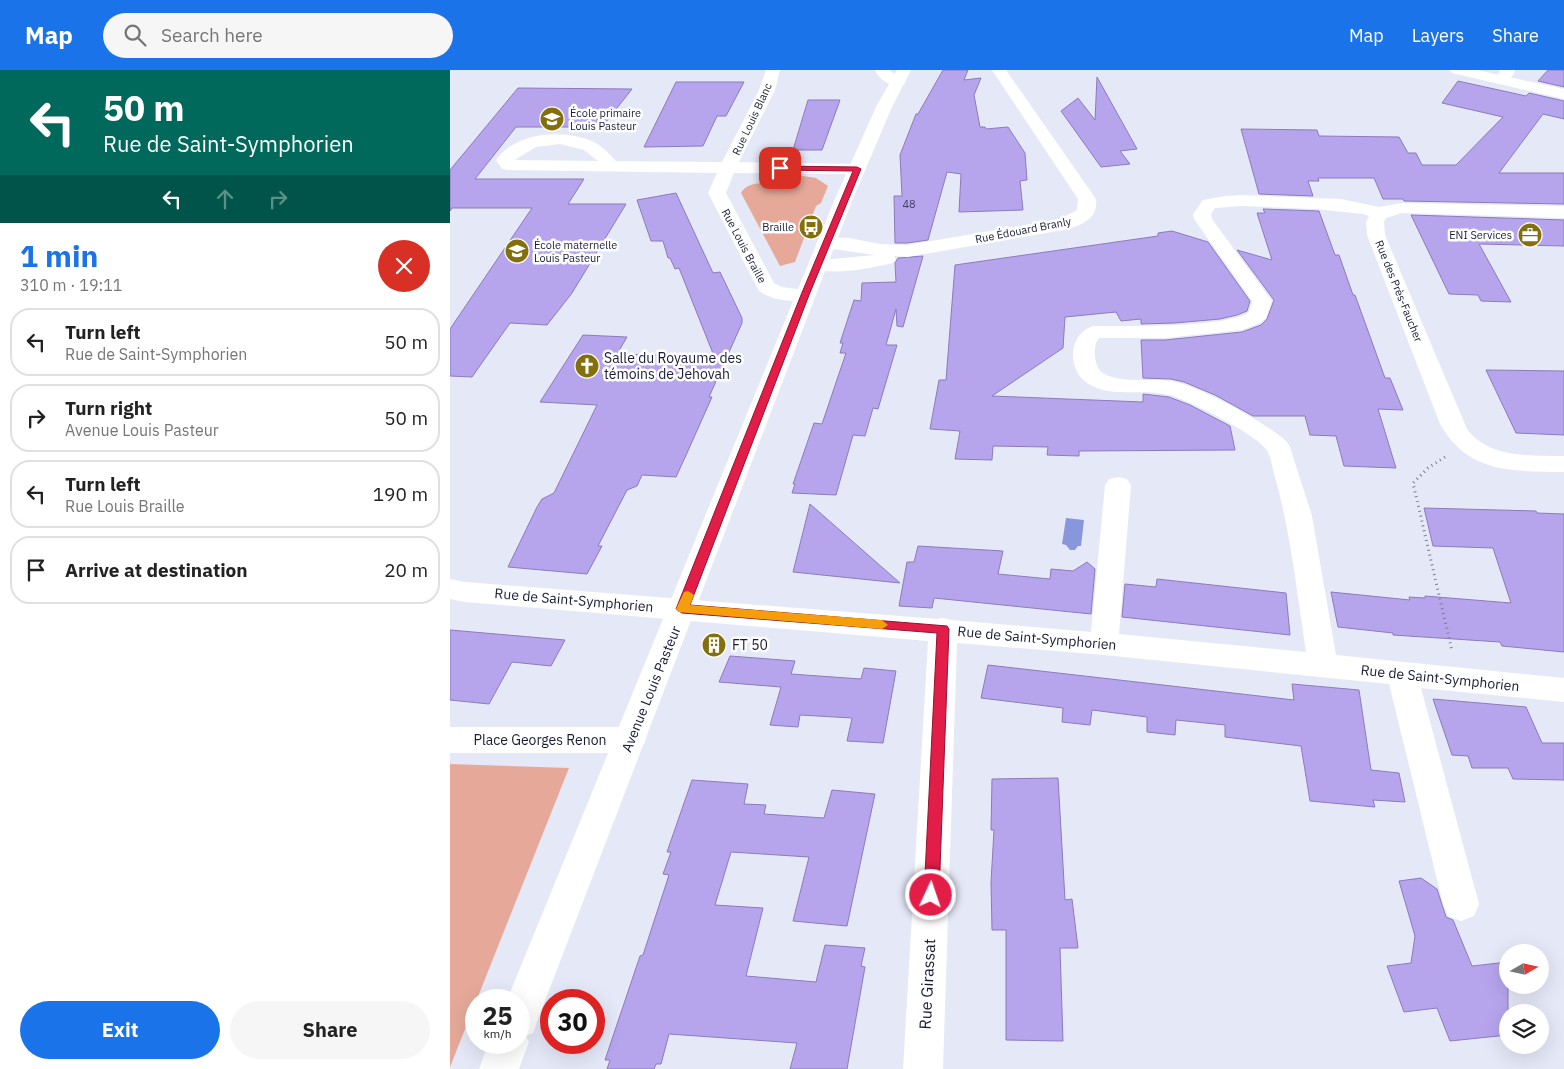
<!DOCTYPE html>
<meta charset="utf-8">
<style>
:root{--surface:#fff;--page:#f6f6f6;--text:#222;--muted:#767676;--line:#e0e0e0;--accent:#1a73e8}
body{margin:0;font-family:"IBM Plex Sans",sans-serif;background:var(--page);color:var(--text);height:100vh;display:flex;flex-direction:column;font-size:19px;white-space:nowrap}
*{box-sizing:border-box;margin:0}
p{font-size:16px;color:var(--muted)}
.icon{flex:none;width:28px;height:28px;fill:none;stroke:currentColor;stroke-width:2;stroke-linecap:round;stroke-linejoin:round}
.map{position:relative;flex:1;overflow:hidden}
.panel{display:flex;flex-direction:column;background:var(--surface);width:450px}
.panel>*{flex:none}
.guide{background:#00695c;color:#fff;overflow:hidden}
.needle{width:32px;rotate:81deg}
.fabs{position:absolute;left:1049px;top:874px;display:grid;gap:10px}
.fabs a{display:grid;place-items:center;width:50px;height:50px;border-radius:50%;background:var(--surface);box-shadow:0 5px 20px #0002;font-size:25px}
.speed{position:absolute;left:15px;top:919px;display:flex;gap:10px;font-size:25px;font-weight:700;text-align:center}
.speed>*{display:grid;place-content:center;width:65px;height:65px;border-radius:50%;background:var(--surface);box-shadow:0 5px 20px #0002;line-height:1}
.speed small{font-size:12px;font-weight:400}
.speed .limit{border:8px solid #d22;background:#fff;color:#111}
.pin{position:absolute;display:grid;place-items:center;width:42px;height:42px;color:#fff;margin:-21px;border-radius:10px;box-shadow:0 2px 8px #0006}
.me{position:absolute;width:55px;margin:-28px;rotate:3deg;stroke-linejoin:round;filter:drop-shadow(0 0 4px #0008)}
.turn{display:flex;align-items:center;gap:18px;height:105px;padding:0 20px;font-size:22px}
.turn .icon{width:65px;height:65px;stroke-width:2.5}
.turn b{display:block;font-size:35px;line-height:42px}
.lanes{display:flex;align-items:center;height:48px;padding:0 20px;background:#0003;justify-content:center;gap:25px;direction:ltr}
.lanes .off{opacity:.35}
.round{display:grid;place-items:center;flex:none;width:52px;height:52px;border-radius:26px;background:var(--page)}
.headline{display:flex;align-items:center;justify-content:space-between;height:85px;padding:0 20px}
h1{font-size:30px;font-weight:800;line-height:38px;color:var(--accent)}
.button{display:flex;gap:10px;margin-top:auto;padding:10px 20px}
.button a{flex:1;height:58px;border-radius:30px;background:var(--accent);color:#fff;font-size:20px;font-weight:800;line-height:58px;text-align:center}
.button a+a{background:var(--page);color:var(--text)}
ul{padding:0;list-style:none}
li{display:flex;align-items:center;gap:15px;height:68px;margin:0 10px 8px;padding:0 10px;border:2px solid var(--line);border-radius:20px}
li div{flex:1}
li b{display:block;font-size:19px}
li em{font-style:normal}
header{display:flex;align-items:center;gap:30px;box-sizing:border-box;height:70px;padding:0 25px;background:var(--accent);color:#fff}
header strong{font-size:24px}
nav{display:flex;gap:28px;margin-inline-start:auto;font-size:18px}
.search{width:350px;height:45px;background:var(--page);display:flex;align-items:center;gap:12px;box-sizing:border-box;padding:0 18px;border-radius:28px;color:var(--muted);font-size:19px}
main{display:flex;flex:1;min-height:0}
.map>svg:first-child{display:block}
.green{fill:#e6a999}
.water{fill:#8896dc}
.building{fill:#b6a4ed;stroke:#8c7bbd}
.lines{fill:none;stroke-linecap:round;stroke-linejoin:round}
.path{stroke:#7b7e93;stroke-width:3;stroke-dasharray:1 4;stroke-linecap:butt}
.minor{fill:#fff;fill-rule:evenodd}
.major{fill:#fff;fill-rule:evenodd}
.route{fill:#e11d48;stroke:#92132f}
.slow{fill:#f59e0b}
.labels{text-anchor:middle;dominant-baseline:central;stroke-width:5;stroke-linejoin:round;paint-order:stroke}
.far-poi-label{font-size:11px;fill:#181c36;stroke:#fff;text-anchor:start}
.far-street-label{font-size:11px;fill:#181c36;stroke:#fff}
.number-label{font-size:11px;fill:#403e64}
.poi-label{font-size:14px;fill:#181c36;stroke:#fff;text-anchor:start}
.street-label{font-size:14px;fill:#181c36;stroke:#fff}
.near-street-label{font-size:16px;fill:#181c36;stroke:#fff}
</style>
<header>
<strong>Map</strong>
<div class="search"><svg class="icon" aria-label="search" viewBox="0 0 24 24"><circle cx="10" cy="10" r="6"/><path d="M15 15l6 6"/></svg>Search here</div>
<nav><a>Map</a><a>Layers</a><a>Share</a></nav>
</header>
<main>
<section class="panel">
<div class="guide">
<div class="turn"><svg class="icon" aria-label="left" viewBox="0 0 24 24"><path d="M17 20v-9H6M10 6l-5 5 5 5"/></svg><div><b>50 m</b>Rue de Saint-Symphorien</div></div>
<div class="lanes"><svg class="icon" aria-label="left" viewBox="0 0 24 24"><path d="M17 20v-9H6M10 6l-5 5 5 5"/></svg><svg class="icon off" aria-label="ahead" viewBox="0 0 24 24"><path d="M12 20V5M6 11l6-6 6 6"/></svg><svg class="icon off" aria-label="right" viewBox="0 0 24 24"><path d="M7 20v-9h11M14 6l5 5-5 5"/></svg></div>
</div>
<div class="headline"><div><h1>1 min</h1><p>310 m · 19:11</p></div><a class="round" style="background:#d93025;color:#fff"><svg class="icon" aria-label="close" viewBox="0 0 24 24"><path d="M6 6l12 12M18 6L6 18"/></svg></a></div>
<ul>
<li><svg class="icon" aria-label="left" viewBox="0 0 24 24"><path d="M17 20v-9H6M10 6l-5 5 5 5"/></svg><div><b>Turn left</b><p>Rue de Saint-Symphorien</p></div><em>50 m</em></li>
<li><svg class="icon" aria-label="right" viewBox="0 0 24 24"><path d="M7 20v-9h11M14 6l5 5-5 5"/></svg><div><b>Turn right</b><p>Avenue Louis Pasteur</p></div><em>50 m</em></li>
<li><svg class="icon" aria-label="left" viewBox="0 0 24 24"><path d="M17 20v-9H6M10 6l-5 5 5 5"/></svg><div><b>Turn left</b><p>Rue Louis Braille</p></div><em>190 m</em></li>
<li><svg class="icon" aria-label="arrive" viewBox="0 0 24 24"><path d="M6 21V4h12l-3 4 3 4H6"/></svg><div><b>Arrive at destination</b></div><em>20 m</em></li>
</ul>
<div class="button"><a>Exit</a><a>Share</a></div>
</section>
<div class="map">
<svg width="1114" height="999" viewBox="0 0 1114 999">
<rect width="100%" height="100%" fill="#e5e8f7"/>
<path class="green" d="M 346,105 L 366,108 L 378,116 L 371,133 L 366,136 L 345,192 L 330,196 L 291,123 C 297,112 312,113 323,113 L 325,108 L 345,107 Z
M 0,694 L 119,698 L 0,997 Z"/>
<path class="water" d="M 616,448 L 634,450 L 631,476 L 628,476 L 625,480 L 620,480 L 616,475 L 612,474 Z"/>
<path class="building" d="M 493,0 L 518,0 L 514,10 L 531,8 L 524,25 L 530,57 L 535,57 L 536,59 L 558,57 L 575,83 L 577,110 L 570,111 L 573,140 L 509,142 L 511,104 L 497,102 L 478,170 L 457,173 L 445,173 L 444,126 L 452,126 L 450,85 L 466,44 L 468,44 Z
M 1098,0 L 1114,0 L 1114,17 L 1088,11 Z
M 647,7 L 687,79 L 670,81 L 680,94 L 651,97 L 611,41 L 628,28 L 645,50 Z
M 1008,11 L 1076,26 L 1079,23 L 1114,31 L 1114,49 L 1093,44 L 1049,103 L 1114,103 L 1114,134 L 954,131 L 953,129 L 933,129 L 924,108 L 868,108 L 869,111 L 858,111 L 863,126 L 809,124 L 791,59 L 867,60 L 869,66 L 949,67 L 958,83 L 966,83 L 972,95 L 1006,95 L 1053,47 L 992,33 Z
M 226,12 L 294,12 L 276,46 L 267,46 L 253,76 L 194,77 Z
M 68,18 L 182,19 L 152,57 L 66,57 L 25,109 L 134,109 L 118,134 L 176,134 L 122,223 L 97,255 L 60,253 L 22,307 L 0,306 L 0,259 L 82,138 L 2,138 L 0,141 L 0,100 Z
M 358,30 L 390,30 L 372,80 L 343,80 Z
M 226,123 L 263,203 L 270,202 L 292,248 L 292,253 L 259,327 L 262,327 L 237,383 L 226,407 L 192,405 L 187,416 L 177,420 L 148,476 L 152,476 L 137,504 L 58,497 L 87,437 L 92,429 L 104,423 L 147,335 L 90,332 L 133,265 L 177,267 L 167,284 L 264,286 L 229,198 L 225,199 L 220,188 L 218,188 L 213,171 L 201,171 L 187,130 Z
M 813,139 L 869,141 L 885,185 L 889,185 L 903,225 L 905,225 L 935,308 L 940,308 L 953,340 L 928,339 L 946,398 L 894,396 L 886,366 L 860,365 L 855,346 L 803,346 L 765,325 L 734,312 L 721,309 L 693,308 L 691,270 L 715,270 L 792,262 L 811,255 L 817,249 L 824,230 L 787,180 L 822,190 L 807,143 L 815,143 Z
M 961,145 L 1114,150 L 1114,176 L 1029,174 L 1061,232 L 1031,231 L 1028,225 L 999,224 Z
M 722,161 L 758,172 L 800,231 L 797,241 L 787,245 L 770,249 L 725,253 L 691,254 L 691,249 L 671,251 L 666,242 L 615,247 L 613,278 L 542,326 L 693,332 L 693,324 L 719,327 L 740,335 L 780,356 L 785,380 L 629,381 L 629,386 L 597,385 L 598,377 L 543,376 L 542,390 L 505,389 L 510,361 L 480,359 L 489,310 L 496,310 L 505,195 L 708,166 L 708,163 Z
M 473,186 L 453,257 L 447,256 L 446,239 L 436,275 L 447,275 L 428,339 L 423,338 L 415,366 L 403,365 L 386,425 L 342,423 L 345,414 L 343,414 L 364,353 L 372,354 L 396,283 L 390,283 L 393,273 L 390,273 L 404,230 L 411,231 L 412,213 L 446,212 L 445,193 L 448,188 Z
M 1036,300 L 1114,301 L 1114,365 L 1066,363 Z
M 360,434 L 450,513 L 343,502 Z
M 974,438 L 1086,441 L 1087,443 L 1114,444 L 1114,582 L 1052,576 L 1050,572 L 943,565 L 943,563 L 888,557 L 881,522 L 960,530 L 959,527 L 975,528 L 975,526 L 1061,533 L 1043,478 L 983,476 Z
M 468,476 L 553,481 L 548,504 L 600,509 L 601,499 L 623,501 L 637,492 L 645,499 L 641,544 L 484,528 L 482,538 L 449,536 L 457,492 L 464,492 Z
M 707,509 L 836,523 L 840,565 L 672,547 L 675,514 L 706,517 Z
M 0,560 L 115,570 L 101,596 L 62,592 L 39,634 L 0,630 Z
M 280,586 L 345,591 L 341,604 L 411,609 L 414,598 L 446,601 L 433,673 L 397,671 L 402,648 L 350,645 L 348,657 L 320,655 L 331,617 L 269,612 Z
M 538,595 L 844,630 L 842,614 L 909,620 L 921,700 L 949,703 L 955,732 L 923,730 L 925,737 L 860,731 L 851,676 L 775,667 L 775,655 L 726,650 L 725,665 L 697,662 L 697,647 L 642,640 L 640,655 L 612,652 L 613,638 L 531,628 Z
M 983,629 L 1076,637 L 1092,673 L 1114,673 L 1114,710 L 1063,709 L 1058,698 L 1022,698 L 1018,686 L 1002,685 Z
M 608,708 L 615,830 L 622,829 L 628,878 L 610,878 L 613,971 L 556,970 L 556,860 L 542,860 L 541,812 L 544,760 L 541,760 L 542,709 Z
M 242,710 L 298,714 L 294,734 L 316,735 L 314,744 L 374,748 L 382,720 L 425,724 L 397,856 L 343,851 L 359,787 L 281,782 L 265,835 L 313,838 L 296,906 L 366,912 L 375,875 L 415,878 L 411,896 L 415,897 L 397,999 L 340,999 L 347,973 L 219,964 L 211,994 L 206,994 L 204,999 L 157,999 L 160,990 L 155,990 L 190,886 L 193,885 L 219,805 L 213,804 L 221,782 L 217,782 Z
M 971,808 L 987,819 L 996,847 L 1003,850 L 1022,896 L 1058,892 L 1058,965 L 1000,971 L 987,938 L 954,942 L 937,896 L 961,893 L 965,866 L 949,811 Z"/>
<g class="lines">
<path class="path" d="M 995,387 L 978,398 L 963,413 L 1002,581"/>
<path class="minor" d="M 316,0 L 330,0 L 325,20 L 289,92 L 407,94 L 413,95 L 416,99 L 413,103 L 407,104 L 284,103 L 276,123 L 324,213 L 332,217 L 362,221 L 365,225 L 362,229 C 346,233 323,231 309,221 L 258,123 L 267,103 L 58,100 L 52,99 L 46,90 C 66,61 117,58 146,73 C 154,78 160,84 166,91 L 272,92 L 309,20 ZM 110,74 L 134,80 L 148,91 L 65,90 L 86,77 Z
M 425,0 L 439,0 L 456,12 L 453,15 C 442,18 429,10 425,0 Z
M 542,0 L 556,0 L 646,129 C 649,149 630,156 614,160 L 457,187 L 444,186 L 446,189 L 443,193 C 418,199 386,205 361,199 L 358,195 L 361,191 L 425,185 L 369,177 L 366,173 L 369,169 L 376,167 L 399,168 L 430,174 L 457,175 L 610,149 L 627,140 L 628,129 Z
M 1049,0 L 1064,0 L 1065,2 L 1057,13 L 1047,13 L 1044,10 L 1050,2 Z
M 792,125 L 891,129 L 929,137 L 952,133 L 1114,136 L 1114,148 L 952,143 L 936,148 L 934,152 L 935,165 L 1017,359 C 1040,389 1080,385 1114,386 L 1114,402 C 1063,401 1018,404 990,354 L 917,165 L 916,152 L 919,146 L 913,144 L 865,139 L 792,136 L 765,138 L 761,144 L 762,149 L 822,231 L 816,248 L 810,253 L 792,260 L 715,268 L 649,268 C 642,276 644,298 653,303 C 670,314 702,308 721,311 C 748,315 817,353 837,372 L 840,377 L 862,446 L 886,585 L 1114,608 L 1114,632 L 971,618 L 1029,834 L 1024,846 L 1011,851 L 998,846 L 993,834 L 939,614 L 654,585 L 507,573 L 493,999 L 453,999 L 478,571 L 15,532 L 0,529 L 0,509 L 15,512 L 488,549 L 493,548 L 501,550 L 641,562 L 655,415 L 659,409 L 668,407 L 677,409 L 681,415 L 669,564 L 856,582 C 847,524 841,464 825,407 C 822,398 821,385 815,378 C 803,363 739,330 719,325 C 694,318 661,329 637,313 C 616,299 619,262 644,256 C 673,256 779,258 799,242 L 802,231 L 744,149 L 743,144 L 753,130 L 775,126 Z
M 0,657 L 180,657 L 191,661 L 196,670 L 191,679 L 180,683 L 0,683 Z"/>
<path class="major" d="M 447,0 L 461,0 L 442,37 L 402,131 L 88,949 L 83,963 L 76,966 L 79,972 L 69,999 L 29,999 L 39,972 L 69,972 L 69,930 L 57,930 L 384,131 L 426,37 Z
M 1000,0 L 1027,0 L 1114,19 L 1114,29 L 1002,3 Z"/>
</g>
<path class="route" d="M 328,96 L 407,97 L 411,99 L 359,225 L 240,535 L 497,556 L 499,559 L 489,825 L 486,830 L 481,832 L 476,830 L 474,825 L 487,563 L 232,543 L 226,539 L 351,225 L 403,101 L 330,100 L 327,98 Z"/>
<path class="slow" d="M 238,521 L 244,525 L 240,535 L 432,550 L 438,555 L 432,559 L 228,542 L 226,539 L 234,522 Z"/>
<defs>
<symbol id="school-disc" viewBox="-11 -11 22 22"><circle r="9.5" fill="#846f0d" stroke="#fff"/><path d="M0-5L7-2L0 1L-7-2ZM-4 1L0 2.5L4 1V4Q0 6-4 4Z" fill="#fff"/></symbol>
<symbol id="bus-disc" viewBox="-11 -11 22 22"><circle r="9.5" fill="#846f0d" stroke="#fff"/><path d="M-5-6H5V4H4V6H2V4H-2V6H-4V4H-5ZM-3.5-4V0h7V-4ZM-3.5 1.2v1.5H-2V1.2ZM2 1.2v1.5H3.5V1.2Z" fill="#fff"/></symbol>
<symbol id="office-disc" viewBox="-11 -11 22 22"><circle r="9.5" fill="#846f0d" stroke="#fff"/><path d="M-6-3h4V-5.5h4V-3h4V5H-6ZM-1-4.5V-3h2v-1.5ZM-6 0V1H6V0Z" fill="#fff"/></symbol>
<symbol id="church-disc" viewBox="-11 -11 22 22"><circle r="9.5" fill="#846f0d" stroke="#fff"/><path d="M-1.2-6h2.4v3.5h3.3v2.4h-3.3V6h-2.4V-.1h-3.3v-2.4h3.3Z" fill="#fff"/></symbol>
<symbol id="building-disc" viewBox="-11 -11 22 22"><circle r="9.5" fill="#846f0d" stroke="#fff"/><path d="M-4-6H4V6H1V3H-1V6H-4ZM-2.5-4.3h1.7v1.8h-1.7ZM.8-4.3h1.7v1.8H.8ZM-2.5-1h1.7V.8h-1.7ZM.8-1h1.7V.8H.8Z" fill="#fff"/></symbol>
</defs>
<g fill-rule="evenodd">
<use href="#school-disc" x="88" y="35" width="28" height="28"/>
<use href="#bus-disc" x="347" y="143" width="28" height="28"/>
<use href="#office-disc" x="1066" y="151" width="28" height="28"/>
<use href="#school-disc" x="53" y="167" width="28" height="28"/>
<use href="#church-disc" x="123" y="282" width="28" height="28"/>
<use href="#building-disc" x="250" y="561" width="28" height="28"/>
</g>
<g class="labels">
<g class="far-poi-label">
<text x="120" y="43">École primaire<tspan x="120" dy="13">Louis Pasteur</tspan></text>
<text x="344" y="157" text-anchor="end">Braille</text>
<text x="1062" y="165" text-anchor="end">ENI Services</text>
<text x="84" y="175">École maternelle<tspan x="84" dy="13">Louis Pasteur</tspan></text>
</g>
<g class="far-street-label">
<text transform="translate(302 49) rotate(-65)">Rue Louis Blanc</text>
<text transform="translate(573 160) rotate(-11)">Rue Édouard Branly</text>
<text transform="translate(294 176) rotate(62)">Rue Louis Braille</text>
<text transform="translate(949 221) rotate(68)">Rue des Près-Faucher</text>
</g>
<g class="number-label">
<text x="459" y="134">48</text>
</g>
<g class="poi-label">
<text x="154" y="288">Salle du Royaume des<tspan x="154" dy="16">témoins de Jehovah</tspan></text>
<text x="282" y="575">FT 50</text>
</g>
<g class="street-label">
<text transform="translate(124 530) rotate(5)">Rue de Saint-Symphorien</text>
<text transform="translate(587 568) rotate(5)">Rue de Saint-Symphorien</text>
<text transform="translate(990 608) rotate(6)">Rue de Saint-Symphorien</text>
<text transform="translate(201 619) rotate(-68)">Avenue Louis Pasteur</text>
<text x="90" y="670">Place Georges Renon</text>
</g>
<g class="near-street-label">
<text transform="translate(477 914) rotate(-87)">Rue Girassat</text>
</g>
</g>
</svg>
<div class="fabs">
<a><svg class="needle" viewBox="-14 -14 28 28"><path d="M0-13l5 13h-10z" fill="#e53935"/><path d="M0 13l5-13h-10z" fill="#767676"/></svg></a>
<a><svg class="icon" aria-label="layers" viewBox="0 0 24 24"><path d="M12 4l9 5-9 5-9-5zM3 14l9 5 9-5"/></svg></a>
</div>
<div class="speed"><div>25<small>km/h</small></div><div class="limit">30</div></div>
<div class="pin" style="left:330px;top:98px;background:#d93025"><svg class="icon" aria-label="arrive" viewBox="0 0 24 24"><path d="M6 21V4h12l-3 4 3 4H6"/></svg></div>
<svg class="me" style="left:481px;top:825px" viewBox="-20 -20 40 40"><circle r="17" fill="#e11d48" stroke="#fff" stroke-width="3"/><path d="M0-11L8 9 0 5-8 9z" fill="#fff"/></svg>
</div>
</main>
